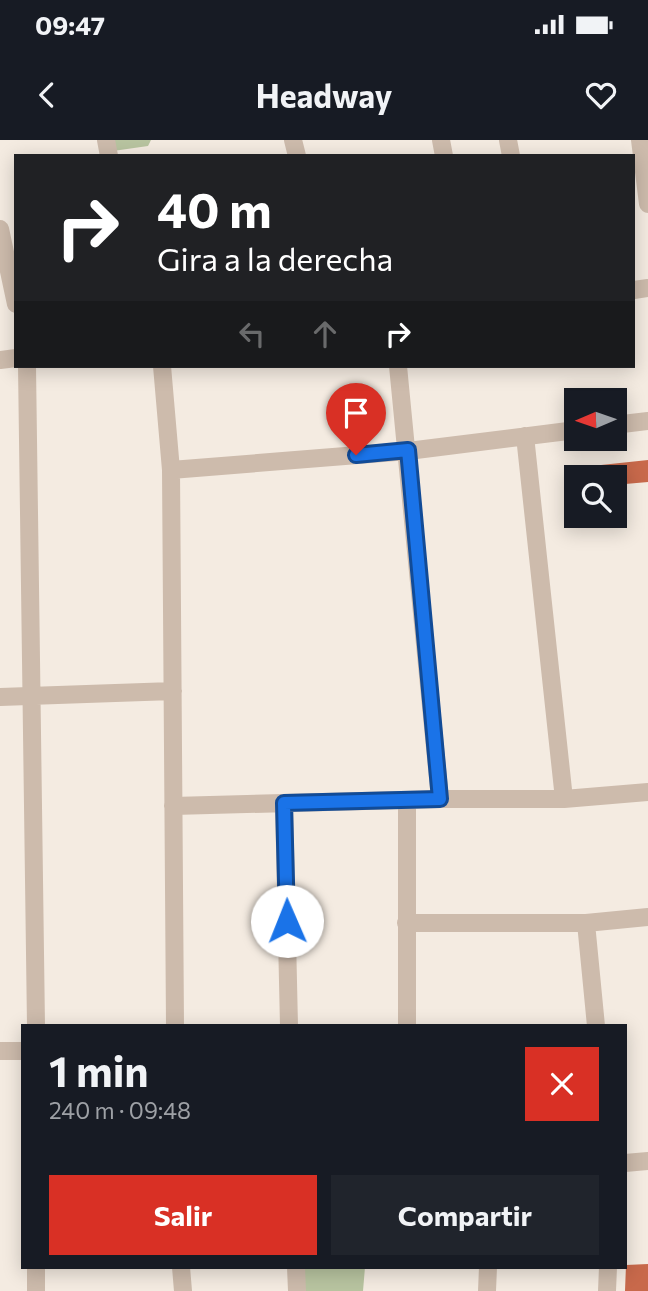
<!DOCTYPE html>
<html lang="es">
<meta charset="utf-8">
<style>
:root{--surface:#171b24;--page:#20242c;--text:#f1f3f6;--muted:#9ea1a6;--accent:#d93025}
body{margin:0;font-family:Commissioner,sans-serif;background:var(--page);color:var(--text);height:100vh;display:flex;flex-direction:column;font-size:26px;white-space:nowrap}
*{box-sizing:border-box;margin:0}
p{font-size:23px;color:var(--muted)}
.icon{flex:none;width:38px;height:38px;fill:none;stroke:currentColor;stroke-width:2;stroke-linecap:round;stroke-linejoin:round}
.map{position:relative;flex:1;overflow:hidden}
.panel{position:absolute;left:21px;top:884px;width:606px;height:245px;display:flex;flex-direction:column;background:var(--surface);border-radius:0px;box-shadow:0 4px 18px #0003}
.panel>*{flex:none}
.hud{position:absolute;left:14px;top:14px;width:621px;height:214px;border-radius:0px;box-shadow:0 4px 18px #0003;background:#202124;color:#fff;overflow:hidden}
.needle{width:46px;rotate:268deg}
.controls{position:absolute;left:564px;top:248px;display:grid;gap:14px}
.controls a{display:grid;place-items:center;width:63px;height:63px;border-radius:0px;background:var(--surface);box-shadow:0 4px 18px #0003;font-size:35px}
.pin{position:absolute;display:grid;place-items:center;width:60px;height:60px;color:#fff;margin:-72px -30px;border-radius:50% 50% 50% 0;rotate:-45deg;box-shadow:0 0 7px #0007}
.pin .icon{rotate:45deg}
.me{position:absolute;width:77px;margin:-38px;rotate:359deg;stroke-linejoin:round;filter:drop-shadow(0 0 5px #0008)}
.turn{display:flex;align-items:center;gap:24px;height:147px;padding:0 28px;font-size:32px}
.turn .icon{width:91px;height:91px;stroke-width:2.5}
.turn b{display:block;font-size:49px;line-height:60px}
.lanes{display:flex;align-items:center;height:66px;padding:0 28px;background:#0003;justify-content:center;gap:35px;direction:ltr}
.lanes .off{opacity:.35}
.round{display:grid;place-items:center;flex:none;width:74px;height:74px;border-radius:0px;background:var(--page)}
.head{display:flex;align-items:center;justify-content:space-between;height:119px;padding:0 28px}
h1{font-size:42px;font-weight:700;line-height:52px}
.cta{display:flex;gap:14px;margin-top:auto;padding:14px 28px}
.cta a{flex:1;height:80px;border-radius:0px;background:var(--accent);color:#fff;font-size:28px;font-weight:700;line-height:80px;text-align:center}
.cta a+a{background:var(--page);color:var(--text)}
.status{display:flex;justify-content:space-between;align-items:center;height:49px;padding:0 35px;background:var(--surface);direction:ltr}
.status svg{height:19px;fill:currentColor}
header{display:flex;justify-content:space-between;align-items:center;height:91px;padding:0 28px;background:var(--surface);font-size:32px;font-weight:700}
.map>svg:first-child{display:block}
.green{fill:#b8c4a0}
.building{fill:#c8694b}
.lines{fill:none;stroke-linecap:round;stroke-linejoin:round}
.minor{stroke:#cdbbac;stroke-width:18}
.route-casing{stroke:#114b97;stroke-width:18}
.route{stroke:#1a73e8;stroke-width:12}
</style>
<div class="status"><b>09:47</b><svg viewBox="0 0 49 12"><path d="M0 12V9h3v3zM5 12V6h3v6zM10 12V3h3v9zM15 12V0h3v12zM26 1h20v11H26zM47 4h2v5h-2z"/></svg></div>
<header><svg class="icon" aria-label="back" viewBox="0 0 24 24"><path d="M15 5l-7 7 7 7"/></svg>Headway<svg class="icon" aria-label="heart" viewBox="0 0 24 24"><path d="M12 20l-8-8c-3-5 5-10 8-4 3-6 11-1 8 4z"/></svg></header>
<div class="map">
<svg width="648" height="1151" viewBox="0 0 648 1151">
<rect width="100%" height="100%" fill="#f4ebe1"/>
<path class="green" d="M 111,0 L 151,0 L 148,6 L 113,11 Z
M 302,1127 L 365,1127 L 363,1151 L 302,1151 Z"/>
<path class="building" d="M 648,320 L 648,342 L 614,345 L 614,338 L 602,338 L 601,325 Z
M 648,1124 L 648,1151 L 625,1151 L 626,1125 Z"/>
<g class="lines">
<path class="minor" d="M 106,0 L 109,16
M 293,0 L 297,16
M 441,0 L 444,16
M 508,0 L 511,16
M 640,0 L 648,64
M 0,89 L 16,164
M 634,150 L 648,148
M 0,220 L 16,218
M 27,226 L 36,886
M 162,226 L 171,330 L 175,886
M 398,226 L 440,659
M 614,285 L 648,281
M 525,296 L 564,659
M 171,330 L 408,311 L 576,290
M 0,557 L 173,551
M 407,660 L 407,886
M 284,663 L 289,886
M 173,666 L 440,659 L 564,659 L 648,652
M 406,783 L 586,783 L 648,777
M 586,783 L 596,886
M 0,911 L 23,911
M 625,1023 L 648,1021
M 181,1127 L 183,1151
M 296,1127 L 297,1151
M 36,1151 L 36,1127
M 487,1151 L 488,1127
M 607,1151 L 608,1127"/>
</g>
<g class="lines">
<defs>
<path id="route" d="M 287,781 L 284,663 L 440,659 L 408,310 L 356,315"/>
</defs>
<use href="#route" class="route-casing"/>
<use href="#route" class="route"/>
</g>
</svg>
<div class="controls">
<a><svg class="needle" viewBox="-14 -14 28 28"><path d="M0-13l5 13h-10z" fill="#e53935"/><path d="M0 13l5-13h-10z" fill="#9ea1a6"/></svg></a>
<a><svg class="icon" aria-label="search" viewBox="0 0 24 24"><circle cx="10" cy="10" r="6"/><path d="M15 15l6 6"/></svg></a>
</div>
<div class="pin" style="left:356px;top:315px;background:#d93025"><svg class="icon" aria-label="arrive" viewBox="0 0 24 24"><path d="M6 21V4h12l-3 4 3 4H6"/></svg></div>
<svg class="me" style="left:287px;top:781px" viewBox="-20 -20 40 40"><circle r="19" fill="#fff"/><path d="M0-13L10 11 0 6-10 11z" fill="#1a73e8"/></svg>
<div class="hud">
<div class="turn"><svg class="icon" aria-label="right" viewBox="0 0 24 24"><path d="M7 20v-9h11M14 6l5 5-5 5"/></svg><div><b>40 m</b>Gira a la derecha</div></div>
<div class="lanes"><svg class="icon off" aria-label="left" viewBox="0 0 24 24"><path d="M17 20v-9H6M10 6l-5 5 5 5"/></svg><svg class="icon off" aria-label="ahead" viewBox="0 0 24 24"><path d="M12 20V5M6 11l6-6 6 6"/></svg><svg class="icon" aria-label="right" viewBox="0 0 24 24"><path d="M7 20v-9h11M14 6l5 5-5 5"/></svg></div>
</div>
<section class="panel">
<div class="head"><div><h1>1 min</h1><p>240 m · 09:48</p></div><a class="round" style="background:#d93025;color:#fff"><svg class="icon" aria-label="close" viewBox="0 0 24 24"><path d="M6 6l12 12M18 6L6 18"/></svg></a></div>
<div class="cta"><a>Salir</a><a>Compartir</a></div>
</section>
</div>
